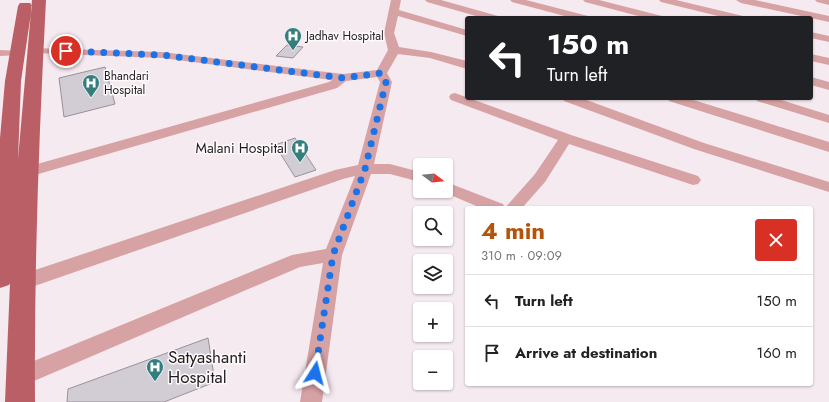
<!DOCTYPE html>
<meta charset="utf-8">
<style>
:root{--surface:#fff;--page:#f6f6f6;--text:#222;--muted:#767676;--line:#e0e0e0;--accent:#b45309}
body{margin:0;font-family:Jost,sans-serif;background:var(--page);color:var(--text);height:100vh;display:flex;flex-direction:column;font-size:15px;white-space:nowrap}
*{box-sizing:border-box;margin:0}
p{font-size:13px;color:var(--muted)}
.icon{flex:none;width:22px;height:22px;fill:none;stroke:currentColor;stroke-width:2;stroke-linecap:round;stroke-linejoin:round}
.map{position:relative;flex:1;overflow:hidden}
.side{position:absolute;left:465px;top:206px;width:348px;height:180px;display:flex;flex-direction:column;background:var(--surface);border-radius:4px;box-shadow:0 1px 3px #0004}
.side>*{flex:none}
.banner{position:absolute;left:465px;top:16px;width:348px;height:84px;border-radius:4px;box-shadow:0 1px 3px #0004;background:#202124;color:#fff;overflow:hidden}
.needle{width:26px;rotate:106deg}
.controls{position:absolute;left:413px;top:158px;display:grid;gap:8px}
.controls a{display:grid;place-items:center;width:40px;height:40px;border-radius:4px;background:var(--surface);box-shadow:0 1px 3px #0004;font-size:20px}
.pin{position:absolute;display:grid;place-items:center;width:34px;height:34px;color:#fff;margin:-17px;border:2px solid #fff;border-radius:50%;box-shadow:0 1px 4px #0007}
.me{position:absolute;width:44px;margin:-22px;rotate:9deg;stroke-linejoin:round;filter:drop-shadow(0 0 3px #0008)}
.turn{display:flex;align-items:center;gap:14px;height:84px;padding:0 16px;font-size:18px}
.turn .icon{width:52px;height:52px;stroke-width:2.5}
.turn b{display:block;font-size:28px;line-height:34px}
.round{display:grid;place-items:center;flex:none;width:42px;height:42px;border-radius:4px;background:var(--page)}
.headline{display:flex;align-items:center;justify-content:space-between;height:68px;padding:0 16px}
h1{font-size:24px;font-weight:700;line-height:30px;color:var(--accent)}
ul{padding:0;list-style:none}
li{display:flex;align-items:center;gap:12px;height:52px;padding:0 16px;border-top:1px solid var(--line)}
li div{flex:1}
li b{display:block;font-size:15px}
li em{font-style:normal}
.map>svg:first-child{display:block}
.building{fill:#d2ccd5;stroke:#98929a}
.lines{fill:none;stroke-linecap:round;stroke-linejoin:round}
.minor{fill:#d7a2a4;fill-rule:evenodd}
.primary{fill:#bb5f67;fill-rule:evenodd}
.route{stroke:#1a73e8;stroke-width:7;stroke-dasharray:0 12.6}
.labels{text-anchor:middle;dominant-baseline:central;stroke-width:3;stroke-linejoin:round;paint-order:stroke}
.far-poi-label{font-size:12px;fill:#201c1e;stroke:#fefafc;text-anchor:start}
.poi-label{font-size:14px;fill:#201c1e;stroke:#fefafc;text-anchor:end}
.near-poi-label{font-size:17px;fill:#201c1e;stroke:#fefafc;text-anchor:start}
</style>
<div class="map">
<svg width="829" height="402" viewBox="0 0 829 402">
<rect width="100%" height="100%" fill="#f5eaf0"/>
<path class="building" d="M 287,45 L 303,47 L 293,58 L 276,56 Z
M 105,67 L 115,104 L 64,117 L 59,78 Z
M 295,138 L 316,170 L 295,177 L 275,145 Z
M 208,338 L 215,382 L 164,402 L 67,402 L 68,389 Z"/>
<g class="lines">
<path class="minor" d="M 391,0 L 401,0 L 399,10 L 467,30 L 467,36 L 398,16 L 394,33 L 399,47 L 431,52 L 467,61 L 467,69 L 430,58 L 398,54 L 387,73 L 392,82 L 374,164 L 390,164 L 420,172 L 420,182 L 390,174 L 371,174 L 342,255 L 322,402 L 300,402 L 323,263 L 300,267 L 20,387 L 12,384 L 9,377 L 12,370 L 292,255 L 326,249 L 355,176 L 343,179 L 23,290 L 16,287 L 14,282 L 16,277 L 23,274 L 335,170 L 358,165 L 380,82 L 377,77 L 346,81 L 337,88 L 28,177 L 23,176 L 20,172 L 23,168 L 329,82 L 332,80 L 162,58 L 35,53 L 31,52 L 29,50 L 31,48 L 162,52 L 343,74 L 377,70 L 388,50 L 384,33 Z
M 425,0 L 441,0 L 498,16 L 499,18 L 483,18 L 427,2 Z
M 510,0 L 526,0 L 588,16 L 589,18 L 572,18 L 512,2 Z
M 583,0 L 599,0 L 662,16 L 663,18 L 646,18 L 585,2 Z
M 659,0 L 676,0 L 743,16 L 744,18 L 726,18 L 661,2 Z
M 736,0 L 755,0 L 829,16 L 829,22 L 741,3 Z
M 815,0 L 829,0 L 829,5 L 817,2 Z
M 811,32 L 829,36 L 829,42 L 811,38 Z
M 0,50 L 21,51 L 23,53 L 21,55 L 0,56 Z
M 811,54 L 829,58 L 829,65 L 811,61 Z
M 811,77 L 829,82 L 829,90 L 811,85 Z
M 455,93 L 571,135 L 698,176 L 701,180 L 698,184 L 693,185 L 569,144 L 545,182 L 522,208 L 481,208 L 441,191 L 446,191 L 446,182 L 503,204 L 505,208 L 535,174 L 558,140 L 451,100 L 449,97 L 451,94 Z
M 563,98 L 581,98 L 704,143 L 829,182 L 829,192 L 694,149 L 564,101 Z
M 668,98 L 687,98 L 829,142 L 829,152 L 669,101 Z
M 756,98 L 775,98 L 829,115 L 829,123 L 757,101 Z"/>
<path class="primary" d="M 32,0 L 46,0 C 39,134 34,268 35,402 L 5,402 L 10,283 L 9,285 L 0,288 L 0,138 L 5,81 L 18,6 L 20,3 L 30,3 L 32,6 L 21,81 L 18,159 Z"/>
</g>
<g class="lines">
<path class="route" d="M 66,51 L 162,55 L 343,78 L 381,73 L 386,82 L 365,169 L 333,255 L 315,373"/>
</g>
<defs>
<symbol id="hospital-pin" viewBox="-11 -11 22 30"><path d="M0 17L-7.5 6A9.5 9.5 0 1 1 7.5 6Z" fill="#357e7e" stroke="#fefafc"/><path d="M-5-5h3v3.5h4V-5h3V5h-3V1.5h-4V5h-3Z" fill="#fff"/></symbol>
</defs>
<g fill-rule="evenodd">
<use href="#hospital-pin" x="283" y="26" width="20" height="27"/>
<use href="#hospital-pin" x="81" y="73" width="20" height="27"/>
<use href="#hospital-pin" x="290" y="138" width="20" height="27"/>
<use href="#hospital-pin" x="145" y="357" width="20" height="27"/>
</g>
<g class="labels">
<g class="far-poi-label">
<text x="306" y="36">Jadhav Hospital</text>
<text x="104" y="76">Bhandari<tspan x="104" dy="14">Hospital</tspan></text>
</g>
<g class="poi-label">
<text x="287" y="148">Malani Hospital</text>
</g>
<g class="near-poi-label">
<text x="168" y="357">Satyashanti<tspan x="168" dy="20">Hospital</tspan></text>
</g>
</g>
</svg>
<div class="controls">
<a><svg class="needle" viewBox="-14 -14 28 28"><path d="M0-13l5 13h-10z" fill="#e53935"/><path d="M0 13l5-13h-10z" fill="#767676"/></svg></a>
<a><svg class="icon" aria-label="search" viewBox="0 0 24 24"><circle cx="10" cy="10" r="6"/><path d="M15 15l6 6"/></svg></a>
<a><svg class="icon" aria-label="layers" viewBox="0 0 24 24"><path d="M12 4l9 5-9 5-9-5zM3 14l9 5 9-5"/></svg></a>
<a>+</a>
<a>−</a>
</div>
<div class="pin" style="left:66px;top:51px;background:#d93025"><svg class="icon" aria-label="arrive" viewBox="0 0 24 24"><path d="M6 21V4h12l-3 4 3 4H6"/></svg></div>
<svg class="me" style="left:315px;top:373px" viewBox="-20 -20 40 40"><path d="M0-17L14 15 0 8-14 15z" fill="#1a73e8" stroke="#fff" stroke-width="4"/></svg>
<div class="banner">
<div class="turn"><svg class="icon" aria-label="left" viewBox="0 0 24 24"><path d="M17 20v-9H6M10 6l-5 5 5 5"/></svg><div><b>150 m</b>Turn left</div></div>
</div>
<section class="side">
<div class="headline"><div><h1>4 min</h1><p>310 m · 09:09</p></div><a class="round" style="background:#d93025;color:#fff"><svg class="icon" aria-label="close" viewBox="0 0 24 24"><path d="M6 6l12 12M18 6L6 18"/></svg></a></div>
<ul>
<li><svg class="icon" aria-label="left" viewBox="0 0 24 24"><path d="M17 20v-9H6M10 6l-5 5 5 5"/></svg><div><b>Turn left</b></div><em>150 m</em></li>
<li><svg class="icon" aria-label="arrive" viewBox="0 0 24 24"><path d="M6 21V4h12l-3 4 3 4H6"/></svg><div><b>Arrive at destination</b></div><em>160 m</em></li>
</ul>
</section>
</div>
